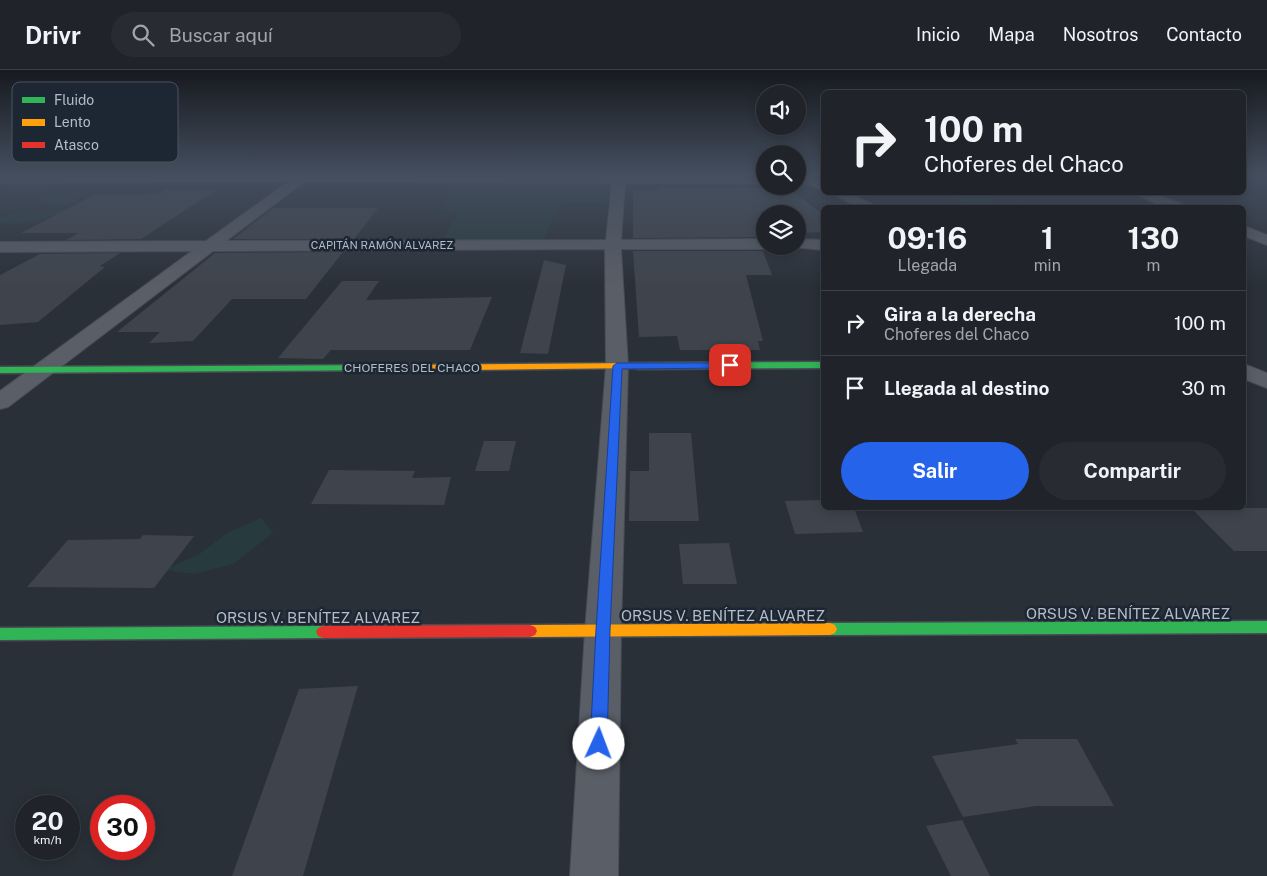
<!DOCTYPE html>
<html lang="es">
<meta charset="utf-8">
<style>
:root{--surface:#20242a;--page:#282c32;--text:#f1f3f6;--muted:#a2a4a8;--line:#3d4147;--accent:#2563eb}
body{margin:0;font-family:"Public Sans",sans-serif;background:var(--page);color:var(--text);height:100vh;display:flex;flex-direction:column;font-size:19px;white-space:nowrap}
*{box-sizing:border-box;margin:0}
p{font-size:16px;color:var(--muted)}
.icon{flex:none;width:28px;height:28px;fill:none;stroke:currentColor;stroke-width:2;stroke-linecap:round;stroke-linejoin:round}
.map{position:relative;flex:1;overflow:hidden}
.details{position:absolute;left:821px;top:135px;width:425px;height:305px;display:flex;flex-direction:column;background:var(--surface);border-radius:8px;box-shadow:0 2px 12px #0003,0 0 0 1px var(--line)}
.details>*{flex:none}
.hud{position:absolute;left:821px;top:20px;width:425px;height:105px;border-radius:8px;box-shadow:0 2px 12px #0003,0 0 0 1px var(--line);background:#20242a;color:var(--text);overflow:hidden}
.fabs{position:absolute;left:756px;top:15px;display:grid;gap:10px}
.fabs a{display:grid;place-items:center;width:50px;height:50px;border-radius:50%;background:var(--surface);box-shadow:0 2px 12px #0003,0 0 0 1px var(--line);font-size:25px}
.speed{position:absolute;left:15px;top:725px;display:flex;gap:10px;font-size:25px;font-weight:700;text-align:center}
.speed>*{display:grid;place-content:center;width:65px;height:65px;border-radius:50%;background:var(--surface);box-shadow:0 2px 12px #0003,0 0 0 1px var(--line);line-height:1}
.speed small{font-size:12px;font-weight:400}
.speed .limit{border:8px solid #d22;background:#fff;color:#111}
.pin{position:absolute;display:grid;place-items:center;width:42px;height:42px;color:#fff;margin:-21px;border-radius:10px;box-shadow:0 2px 8px #0006}
.me{position:absolute;width:55px;margin:-28px;rotate:2deg;stroke-linejoin:round;filter:drop-shadow(0 0 4px #0008)}
.turn{display:flex;align-items:center;gap:18px;height:105px;padding:0 20px;font-size:22px}
.turn .icon{width:65px;height:65px;stroke-width:2.5}
.turn b{display:block;font-size:35px;line-height:42px}
.eta{display:flex;justify-content:space-evenly;align-items:center;height:85px;text-align:center}
.eta b{font-size:30px;font-weight:700;line-height:35px}
.button{display:flex;gap:10px;margin-top:auto;padding:10px 20px}
.button a{flex:1;height:58px;border-radius:30px;background:var(--accent);color:#fff;font-size:20px;font-weight:700;line-height:58px;text-align:center}
.button a+a{background:var(--page);color:var(--text)}
ul{padding:0;list-style:none}
li{display:flex;align-items:center;gap:15px;height:65px;padding:0 20px;border-top:1px solid var(--line)}
li div{flex:1}
li b{display:block;font-size:19px}
li em{font-style:normal}
header{display:flex;align-items:center;gap:30px;box-sizing:border-box;height:70px;padding:0 25px;background:var(--surface);border-bottom:1px solid var(--line)}
header strong{font-size:24px}
nav{display:flex;gap:28px;margin-inline-start:auto;font-size:18px}
.search{width:350px;height:45px;background:var(--page);display:flex;align-items:center;gap:12px;box-sizing:border-box;padding:0 18px;border-radius:28px;color:var(--muted);font-size:19px}
.map>svg:first-child{display:block}
.green{fill:#273a3e}
.building{fill:#3f444c}
.lines{fill:none;stroke-linecap:round;stroke-linejoin:round}
.street-casing{stroke:#484c55;stroke-width:2}
.fast-casing{stroke:#484c55;stroke-width:3}
.slow-casing{stroke:#484c55;stroke-width:3}
.jam-casing{stroke:#484c55;stroke-width:3}
.street{fill:#5a5e66;fill-rule:evenodd}
.fast{fill:#30b455;fill-rule:evenodd}
.slow{fill:#ff9f0a;fill-rule:evenodd}
.jam{fill:#e5322d;fill-rule:evenodd}
.route{fill:#2563eb;stroke:#184099}
.labels{text-anchor:middle;dominant-baseline:central;stroke-width:5;stroke-linejoin:round;paint-order:stroke}
.far-street-label{font-size:11px;fill:#b4bcc9;stroke:#1d2633}
.street-label{font-size:12px;fill:#b4bcc9;stroke:#1d2633}
.near-street-label{font-size:15px;fill:#b4bcc9;stroke:#1d2633}
.key{fill:#1d2633;stroke:#4a5360;stroke-width:1}
.key-label{font-size:14px;fill:#b4bcc9}
</style>
<header>
<strong>Drivr</strong>
<div class="search"><svg class="icon" aria-label="search" viewBox="0 0 24 24"><circle cx="10" cy="10" r="6"/><path d="M15 15l6 6"/></svg>Buscar aquí</div>
<nav><a>Inicio</a><a>Mapa</a><a>Nosotros</a><a>Contacto</a></nav>
</header>
<div class="map">
<svg width="1267" height="806" viewBox="0 0 1267 806">
<rect width="100%" height="100%" fill="#2a3038"/>
<path class="green" d="M 461,110 L 611,111 L 607,132 L 561,132 L 542,172 L 442,172 L 457,144 L 439,144 Z
M 112,112 L 117,113 L 107,116 L 45,116 L 7,121 L 41,113 Z
M 957,123 C 968,122 981,121 990,129 L 988,132 L 963,132 L 952,127 L 952,125 Z
M 52,124 L 81,125 C 75,135 63,136 52,135 L 51,133 L 35,134 L 41,130 L 37,127 Z
M 71,139 L 65,143 L 47,147 L 37,152 L 0,154 L 0,148 C 22,139 47,143 71,139 Z
M 261,448 L 273,463 L 233,494 L 194,504 L 164,500 L 201,483 L 227,463 Z"/>
<path class="building" d="M 787,117 L 824,145 L 824,162 L 798,163 L 798,144 L 765,144 L 765,163 L 756,164 L 757,167 L 633,168 L 633,120 L 659,121 L 659,118 L 685,118 Z
M 166,120 L 215,121 L 141,169 L 66,170 L 79,163 L 21,163 L 94,125 L 158,124 Z
M 273,138 L 378,138 L 354,169 L 233,169 Z
M 633,181 L 763,181 L 772,205 L 746,205 L 763,271 L 758,271 L 760,280 L 680,280 L 677,266 L 639,267 Z
M 343,182 L 306,229 L 232,229 L 193,271 L 149,273 L 160,262 L 117,262 L 215,183 Z
M 120,183 L 100,196 L 105,197 L 38,252 L 0,255 L 0,205 L 40,184 Z
M 544,190 L 566,195 L 548,284 L 520,283 Z
M 342,211 L 379,211 L 366,230 L 492,227 L 470,280 L 331,280 L 323,289 L 278,288 Z
M 649,363 L 691,363 L 699,451 L 629,451 L 630,401 L 649,401 Z
M 484,371 L 516,371 L 509,401 L 475,401 Z
M 329,400 L 415,401 L 412,408 L 451,407 L 444,435 L 311,434 Z
M 824,430 L 824,438 L 854,438 L 863,462 L 795,464 L 785,431 Z
M 1191,438 L 1267,438 L 1267,481 L 1234,481 Z
M 143,465 L 194,466 L 154,518 L 27,517 L 68,470 L 140,469 Z
M 729,473 L 737,514 L 683,514 L 679,474 Z
M 358,616 L 303,806 L 232,806 L 299,619 Z
M 1015,669 L 1077,669 L 1114,736 L 1036,736 L 963,747 L 932,686 L 1018,674 Z
M 962,750 L 990,806 L 951,806 L 926,756 Z"/>
<g class="lines">
<defs>
<path id="street" d="M 310,104 L 613,106 L 613,104 L 625,104 L 625,106 L 765,106 L 765,114 L 625,113 L 621,170 L 765,169 L 765,176 L 771,176 L 765,179 L 621,179 L 628,296 L 621,561 L 618,806 L 570,806 L 585,561 L 606,296 L 605,179 L 213,181 L 8,337 L 0,339 L 0,321 L 192,181 L 0,182 L 0,172 L 206,171 L 288,112 L 0,113 L 0,105 ZM 304,112 L 612,113 L 606,170 L 226,171 Z
M 798,104 L 804,104 L 824,112 L 824,121 L 798,110 Z
M 830,122 L 848,122 L 879,138 L 859,138 Z
M 1132,122 L 1151,122 L 1184,135 L 1186,138 L 1165,138 Z
M 1244,156 L 1267,165 L 1267,175 L 1244,166 Z
M 798,169 L 824,170 L 824,180 L 792,177 L 798,176 Z
M 1244,294 L 1267,303 L 1267,318 L 1244,309 Z"/>
<path id="fast" d="M 824,292 L 824,298 L 638,299 L 633,296 L 638,293 Z
M 387,295 L 390,296 L 390,300 L 0,303 L 0,297 Z
M 1267,551 L 1267,563 L 830,565 L 825,563 L 823,559 L 825,555 L 830,553 Z
M 323,556 L 328,558 L 330,562 L 328,566 L 323,568 L 0,570 L 0,558 Z"/>
<path id="slow" d="M 638,293 L 643,296 L 641,298 L 387,301 L 382,298 L 387,295 Z
M 830,553 L 835,555 L 837,559 L 835,563 L 830,565 L 530,567 L 525,565 L 523,561 L 525,557 L 530,555 Z"/>
<path id="jam" d="M 530,555 L 535,557 L 537,561 L 535,565 L 530,567 L 323,568 L 318,566 L 316,562 L 318,558 L 323,556 Z"/>
</defs>
<use href="#street" class="street-casing"/>
<use href="#fast" class="fast-casing"/>
<use href="#slow" class="slow-casing"/>
<use href="#jam" class="jam-casing"/>
<use href="#street" class="street"/>
<use href="#fast" class="fast"/>
<use href="#slow" class="slow"/>
<use href="#jam" class="jam"/>
</g>
<linearGradient id="sky" x2="0" y2="1"><stop stop-color="#171a1f"/><stop offset="0.48" stop-color="#444e5e"/><stop offset="1" stop-color="#444e5e" stop-opacity="0"/></linearGradient>
<rect width="1267" height="217" fill="url(#sky)"/>
<path class="route" d="M 617,293 L 730,293 L 734,295 L 730,298 L 622,299 L 610,560 L 607,674 L 605,679 L 599,682 L 593,679 L 590,674 L 596,560 L 613,296 Z"/>
<g class="labels">
<g class="far-street-label">
<text x="382" y="175">CAPITÁN RAMÓN ALVAREZ</text>
</g>
<g class="street-label">
<text x="412" y="298">CHOFERES DEL CHACO</text>
</g>
<g class="near-street-label">
<text x="1128" y="543">ORSUS V. BENÍTEZ ALVAREZ</text>
<text x="723" y="545">ORSUS V. BENÍTEZ ALVAREZ</text>
<text x="318" y="547">ORSUS V. BENÍTEZ ALVAREZ</text>
</g>
</g>
<rect x="12" y="12" width="166" height="80" rx="8" class="key"/>
<rect x="22" y="27" width="23" height="6" fill="#30b455"/>
<rect x="22" y="49" width="23" height="7" fill="#ff9f0a"/>
<rect x="22" y="72" width="23" height="6" fill="#e5322d"/>
<g class="key-label">
<text x="54" y="35">Fluido</text>
<text x="54" y="57">Lento</text>
<text x="54" y="80">Atasco</text>
</g>
</svg>
<div class="fabs">
<a><svg class="icon" aria-label="sound" viewBox="0 0 24 24"><path d="M4 9h4l5-4v14l-5-4H4zM17 9q2 3 0 6"/></svg></a>
<a><svg class="icon" aria-label="search" viewBox="0 0 24 24"><circle cx="10" cy="10" r="6"/><path d="M15 15l6 6"/></svg></a>
<a><svg class="icon" aria-label="layers" viewBox="0 0 24 24"><path d="M12 4l9 5-9 5-9-5zM3 14l9 5 9-5"/></svg></a>
</div>
<div class="speed"><div>20<small>km/h</small></div><div class="limit">30</div></div>
<div class="pin" style="left:730px;top:295px;background:#d93025"><svg class="icon" aria-label="arrive" viewBox="0 0 24 24"><path d="M6 21V4h12l-3 4 3 4H6"/></svg></div>
<svg class="me" style="left:599px;top:674px" viewBox="-20 -20 40 40"><circle r="19" fill="#fff"/><path d="M0-13L10 11 0 6-10 11z" fill="#2563eb"/></svg>
<div class="hud">
<div class="turn"><svg class="icon" aria-label="right" viewBox="0 0 24 24"><path d="M7 20v-9h11M14 6l5 5-5 5"/></svg><div><b>100 m</b>Choferes del Chaco</div></div>
</div>
<section class="details">
<div class="eta">
<div><b>09:16</b><p>Llegada</p></div>
<div><b>1</b><p>min</p></div>
<div><b>130</b><p>m</p></div>
</div>
<ul>
<li><svg class="icon" aria-label="right" viewBox="0 0 24 24"><path d="M7 20v-9h11M14 6l5 5-5 5"/></svg><div><b>Gira a la derecha</b><p>Choferes del Chaco</p></div><em>100 m</em></li>
<li><svg class="icon" aria-label="arrive" viewBox="0 0 24 24"><path d="M6 21V4h12l-3 4 3 4H6"/></svg><div><b>Llegada al destino</b></div><em>30 m</em></li>
</ul>
<div class="button"><a>Salir</a><a>Compartir</a></div>
</section>
</div>
